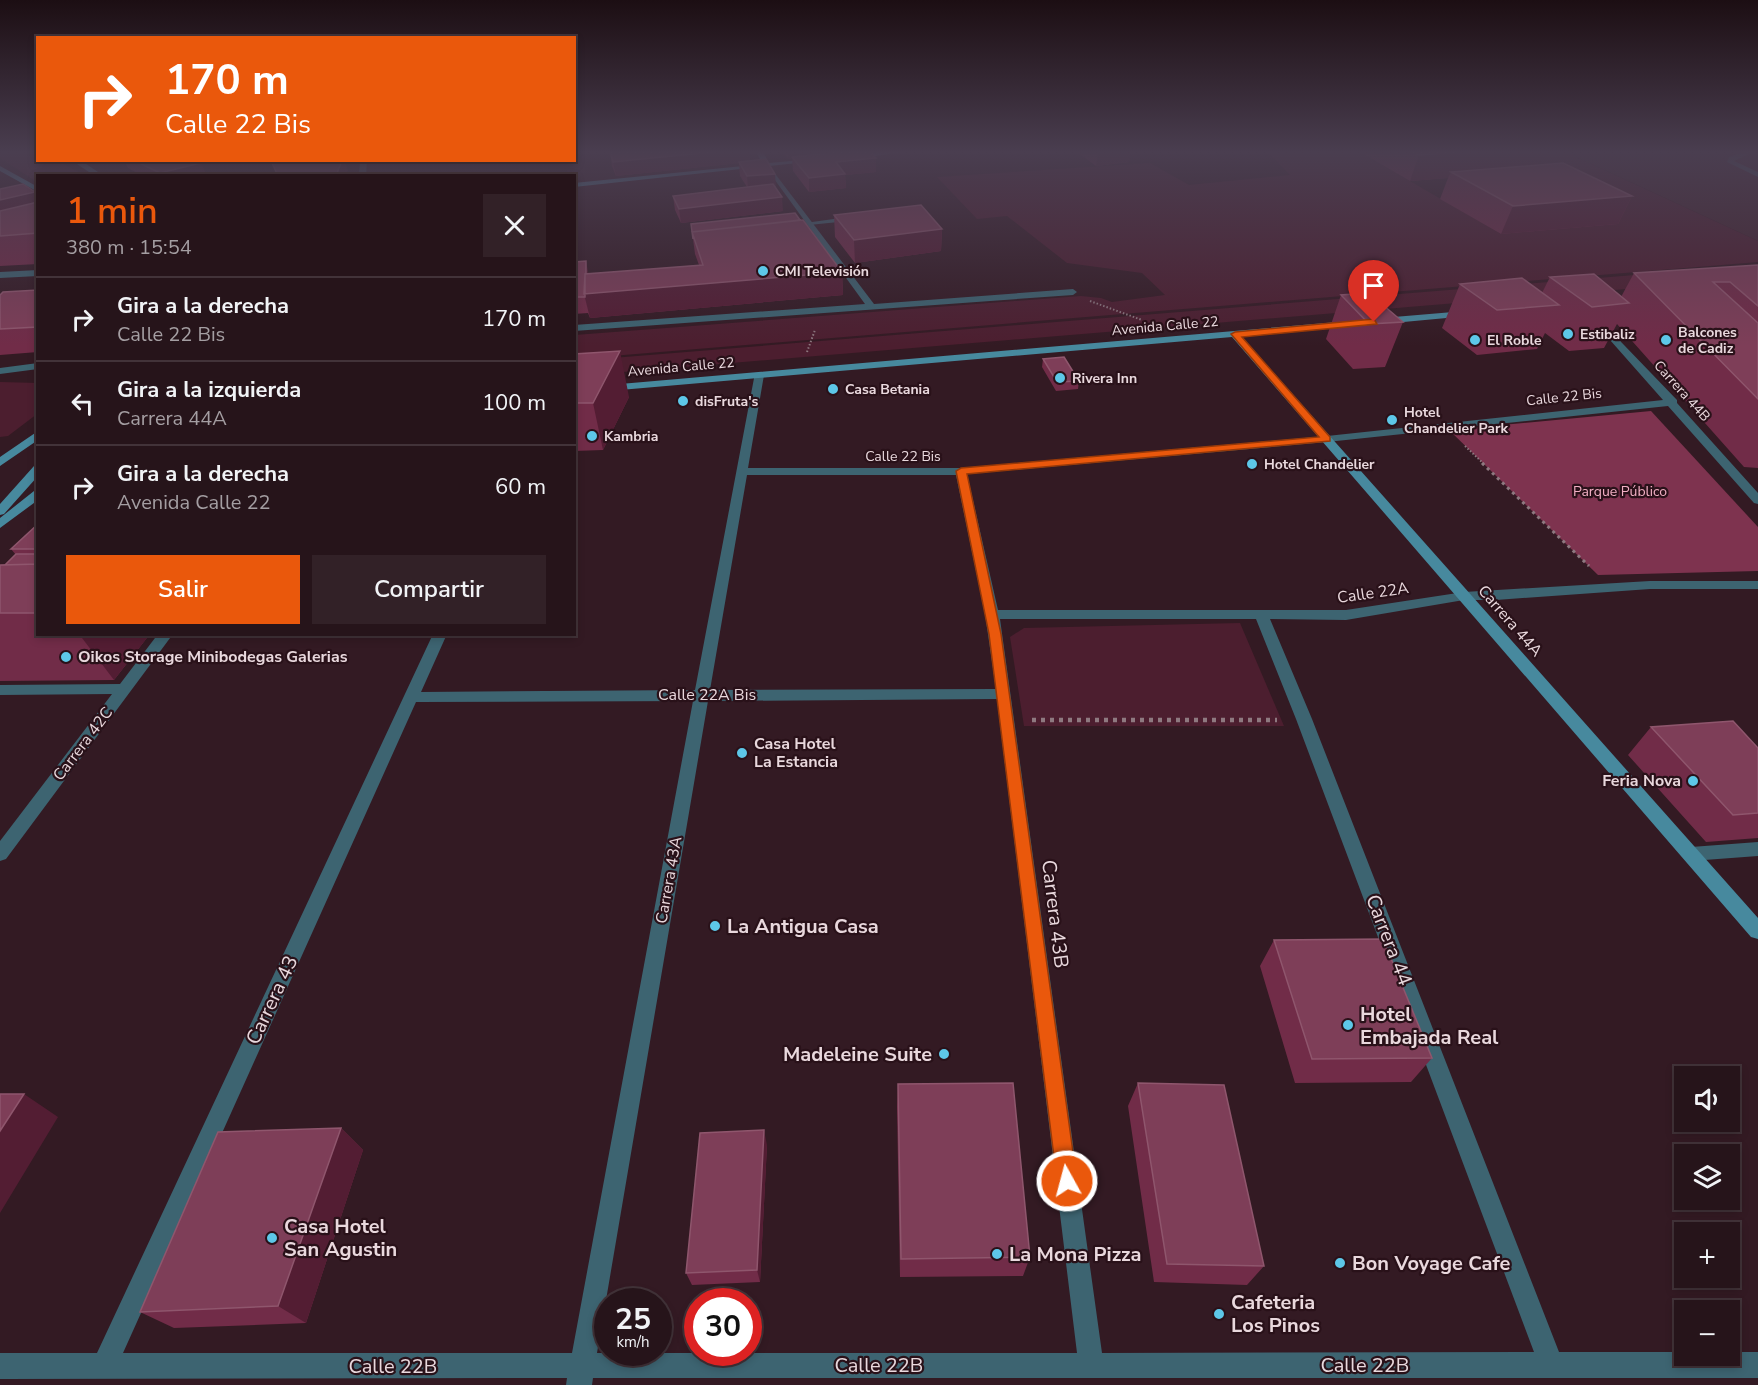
<!DOCTYPE html>
<html lang="es">
<meta charset="utf-8">
<style>
:root{--surface:#26141a;--page:#322127;--text:#f1f3f6;--muted:#a49ea2;--line:#423339;--accent:#ea580c}
body{margin:0;font-family:"Nunito Sans",sans-serif;background:var(--page);color:var(--text);height:100vh;display:flex;flex-direction:column;font-size:22px;white-space:nowrap}
*{box-sizing:border-box;margin:0}
p{font-size:20px;color:var(--muted)}
.icon{flex:none;width:33px;height:33px;fill:none;stroke:currentColor;stroke-width:2;stroke-linecap:round;stroke-linejoin:round}
.map{position:relative;flex:1;overflow:hidden}
.sheet{position:absolute;left:36px;top:174px;width:540px;height:462px;display:flex;flex-direction:column;background:var(--surface);border-radius:0px;box-shadow:0 3px 9px #0003,0 0 0 2px var(--line)}
.sheet>*{flex:none}
.banner{position:absolute;left:36px;top:36px;width:540px;height:126px;border-radius:0px;box-shadow:0 3px 9px #0003,0 0 0 2px var(--line);background:#ea580c;color:#fff;overflow:hidden}
.tools{position:absolute;left:1674px;top:1066px;display:grid;gap:12px}
.tools a{display:grid;place-items:center;width:66px;height:66px;border-radius:0px;background:var(--surface);box-shadow:0 3px 9px #0003,0 0 0 2px var(--line);font-size:30px}
.speed{position:absolute;left:594px;top:1288px;display:flex;gap:12px;font-size:30px;font-weight:700;text-align:center}
.speed>*{display:grid;place-content:center;width:78px;height:78px;border-radius:50%;background:var(--surface);box-shadow:0 3px 9px #0003,0 0 0 2px var(--line);line-height:1}
.speed small{font-size:15px;font-weight:400}
.speed .limit{border:9px solid #d22;background:#fff;color:#111}
.pin{position:absolute;display:grid;place-items:center;width:51px;height:51px;color:#fff;margin:-62px -26px;border-radius:50% 50% 50% 0;rotate:-45deg;box-shadow:0 0 6px #0007}
.pin .icon{rotate:45deg}
.me{position:absolute;width:66px;margin:-33px;rotate:353deg;stroke-linejoin:round;filter:drop-shadow(0 0 4px #0008)}
.turn{display:flex;align-items:center;gap:21px;height:126px;padding:0 30px;font-size:27px}
.turn .icon{width:78px;height:78px;stroke-width:2.5}
.turn b{display:block;font-size:42px;line-height:51px}
.round{display:grid;place-items:center;flex:none;width:63px;height:63px;border-radius:0px;background:var(--page)}
.summary{display:flex;align-items:center;justify-content:space-between;height:102px;padding:0 30px}
h1{font-size:36px;font-weight:600;line-height:45px;color:var(--accent)}
.button{display:flex;gap:12px;margin-top:auto;padding:12px 30px}
.button a{flex:1;height:69px;border-radius:0px;background:var(--accent);color:#fff;font-size:24px;font-weight:600;line-height:69px;text-align:center}
.button a+a{background:var(--page);color:var(--text)}
ul{padding:0;list-style:none}
li{display:flex;align-items:center;gap:18px;height:84px;padding:0 30px;border-top:2px solid var(--line)}
li div{flex:1}
li b{display:block;font-size:22px}
li em{font-style:normal}
.map>svg:first-child{display:block}
.built{fill:#43242f}
.green{fill:#4c1e2f}
.forest{fill:#7e334f}
.lines{fill:none;stroke-linecap:round;stroke-linejoin:round}
.path-far2{stroke:#8e7980;stroke-width:2;stroke-dasharray:1.5 2;stroke-linecap:butt}
.path-far1{stroke:#8e7980;stroke-width:3;stroke-dasharray:3 4;stroke-linecap:butt}
.path{stroke:#8e7980;stroke-width:4.5;stroke-dasharray:4 5;stroke-linecap:butt}
.lane{fill:#3d6471;fill-rule:evenodd}
.street{fill:#3d6471;fill-rule:evenodd}
.secondary{fill:#47899e;fill-rule:evenodd}
.wall{fill:#712c48}
.shaded-wall{fill:#531d33}
.building{fill:#7e3e58;stroke:#8f566d;stroke-width:1.5}
.route{fill:#ea580c;stroke:#983908;stroke-width:1.5}
.poi-dot{fill:#5dc7e8;stroke:#291119;stroke-width:2}
.labels{text-anchor:middle;dominant-baseline:central;stroke-width:4.5;stroke-linejoin:round;paint-order:stroke}
.far-poi-label{font-size:14px;font-weight:bold;fill:#e9d8dd;stroke:#291119;text-anchor:start}
.far-street-label{font-size:14px;fill:#e9d8dd;stroke:#291119}
.far-park-label{font-size:14px;fill:#f2afc4;stroke:#291119}
.street-label{font-size:16px;fill:#e9d8dd;stroke:#291119}
.poi-label{font-size:16px;font-weight:bold;fill:#e9d8dd;stroke:#291119;text-anchor:start}
.near-street-label{font-size:20px;fill:#e9d8dd;stroke:#291119}
.near-poi-label{font-size:20px;font-weight:bold;fill:#e9d8dd;stroke:#291119;text-anchor:start}
</style>
<div class="map">
<svg width="1758" height="1385" viewBox="0 0 1758 1385">
<rect width="100%" height="100%" fill="#331a23"/>
<path class="built" d="M 1565,152 L 1758,152 L 1758,241 L 1581,159 Z"/>
<path class="green" d="M 0,152 L 37,152 L 38,160 L 58,161 L 84,175 L 38,176 L 37,182 L 0,158 Z
M 1268,152 L 1360,152 L 1501,234 L 1495,152 L 1565,152 L 1758,241 L 1758,262 L 575,359 L 575,335 L 1081,296 L 1101,298 L 1112,302 L 1165,295 L 1142,273 L 1067,263 L 1007,216 L 977,219 L 937,177 L 1150,163 L 1189,185 L 1290,175 Z
M 1758,265 L 1758,278 L 575,376 L 575,361 Z
M 0,382 L 38,383 L 37,414 L 8,436 L 0,437 Z
M 1240,623 L 1284,726 L 1024,726 L 1010,637 L 1024,628 Z"/>
<path class="forest" d="M 1651,411 L 1758,527 L 1758,571 L 1598,575 L 1449,430 Z"/>
<g class="lines">
<path class="path-far2" d="M 1090,301 L 1142,320
M 807,352 L 815,330
M 1465,446 L 1484,464"/>
<path class="path-far1" d="M 1482,463 L 1589,566"/>
<path class="path" d="M 1032,720 L 1277,720"/>
<path class="lane" d="M 1742,152 L 1753,152 L 1734,161 L 1758,172 L 1758,177 L 1727,162 L 1729,157 Z
M 855,216 L 858,220 L 809,225 L 805,223 Z"/>
<path class="street" d="M 360,160 L 367,160 L 366,176 L 359,176 Z
M 767,163 L 874,304 L 1073,289 L 1077,292 L 1073,295 L 574,331 L 574,325 L 865,304 L 764,165 Z
M 38,270 L 38,276 L 0,278 L 0,272 Z
M 1598,318 L 1677,400 L 1677,403 L 1758,493 L 1758,504 L 1754,503 L 1668,406 L 1327,442 L 967,474 L 998,610 L 1346,610 L 1464,592 L 1650,581 L 1758,581 L 1758,589 L 1650,589 L 1496,600 L 1464,600 L 1346,620 L 1270,619 L 1312,719 L 1559,1352 L 1684,1352 L 1684,1356 L 1730,1356 L 1730,1352 L 1758,1352 L 1758,1378 L 593,1378 L 592,1385 L 566,1385 L 567,1378 L 0,1379 L 0,1353 L 97,1353 L 433,634 L 447,634 L 421,692 L 695,690 L 755,373 L 764,375 L 748,468 L 961,468 L 1327,436 L 1663,400 L 1595,323 L 1595,319 ZM 747,475 L 956,475 L 985,614 L 996,689 L 710,690 ZM 1000,619 L 1256,619 L 1296,719 L 1534,1352 L 1102,1353 ZM 997,699 L 1077,1353 L 597,1353 L 708,701 ZM 693,701 L 572,1353 L 123,1353 L 416,702 Z
M 38,363 L 38,369 L 0,374 L 0,368 Z
M 158,634 L 173,634 L 6,859 L 0,861 L 0,841 L 112,694 L 0,695 L 0,685 L 120,684 Z
M 1758,842 L 1758,856 L 1691,861 L 1685,859 L 1682,854 L 1685,849 L 1691,847 Z"/>
<path class="secondary" d="M 756,152 L 763,152 L 769,163 L 813,159 L 816,161 L 574,187 L 574,183 L 763,164 Z
M 878,152 L 904,152 L 852,159 L 849,157 Z
M 71,160 L 80,160 L 104,176 L 95,176 Z
M 0,166 L 38,187 L 38,192 L 0,171 Z
M 1465,311 L 1468,312 L 1468,316 L 1382,324 L 1377,321 L 1382,318 Z
M 1349,321 L 1352,322 L 1352,326 L 1241,336 L 1758,918 L 1758,939 L 1751,937 L 1232,337 L 574,394 L 574,388 Z
M 38,431 L 38,440 L 0,466 L 0,457 Z
M 38,465 L 38,476 L 4,514 L 0,515 L 0,504 L 34,466 Z
M 34,491 L 38,491 L 38,500 L 0,528 L 0,518 Z"/>
</g>
<path class="wall" d="M 610,152 L 749,152 L 750,161 L 775,174 L 775,187 L 783,211 L 681,223 L 675,210 L 673,196 L 747,187 L 740,176 L 739,163 L 616,176 L 612,166 Z
M 783,152 L 870,152 L 876,172 L 845,175 L 846,188 L 809,192 L 793,171 L 792,158 L 788,159 Z
M 1077,152 L 1130,152 L 1129,162 L 1096,166 Z
M 1360,152 L 1543,152 L 1537,165 L 1632,196 L 1618,224 L 1501,234 L 1440,199 L 1448,178 L 1410,181 Z
M 124,160 L 196,160 L 207,176 L 143,176 L 128,168 Z
M 0,189 L 35,192 L 38,196 L 38,264 L 0,266 Z
M 834,215 L 942,229 L 941,251 L 855,263 L 835,237 Z
M 800,220 L 842,272 L 843,295 L 590,318 L 588,313 L 574,314 L 574,262 L 588,274 L 699,265 L 695,254 L 691,224 Z
M 1758,265 L 1758,468 L 1744,467 L 1617,324 L 1604,348 L 1569,351 L 1545,333 L 1537,349 L 1477,355 L 1442,328 L 1460,284 L 1542,293 L 1550,277 L 1621,297 L 1634,273 Z
M 38,290 L 38,352 L 0,355 L 0,295 Z
M 1341,295 L 1403,322 L 1385,367 L 1353,369 L 1326,339 Z
M 574,354 L 629,397 L 603,450 L 574,451 Z
M 1043,359 L 1079,381 L 1078,389 L 1056,391 L 1042,367 Z
M 38,524 L 38,634 L 150,634 L 114,680 L 0,681 L 0,565 L 5,565 L 16,555 L 11,549 Z
M 1651,727 L 1758,748 L 1758,838 L 1706,842 L 1628,755 Z
M 1274,940 L 1432,1058 L 1411,1082 L 1295,1083 L 1260,966 Z
M 1138,1083 L 1264,1266 L 1247,1285 L 1154,1282 L 1128,1106 Z
M 898,1084 L 1030,1257 L 1023,1276 L 900,1277 L 897,1107 Z
M 341,1128 L 363,1150 L 306,1323 L 174,1328 L 140,1312 Z
M 767,1145 L 760,1282 L 692,1285 L 686,1273 Z"/>
<path class="shaded-wall" d="M 712,152 L 749,152 L 750,162 L 616,176 L 613,162 Z
M 788,152 L 852,152 L 792,157 L 792,158 L 788,159 Z
M 1130,152 L 1129,162 L 1096,166 L 1098,153 Z
M 1457,152 L 1543,152 L 1534,172 L 1451,172 L 1448,178 L 1410,181 L 1419,155 Z
M 876,158 L 876,172 L 845,175 L 846,188 L 809,192 L 809,178 L 836,162 Z
M 342,160 L 344,160 L 348,170 L 346,176 L 336,176 Z
M 201,163 L 207,176 L 161,176 L 160,173 Z
M 775,174 L 776,187 L 748,190 L 747,176 Z
M 35,192 L 38,196 L 38,207 L 0,216 L 0,200 Z
M 1632,196 L 1618,224 L 1501,234 L 1513,206 Z
M 782,197 L 783,211 L 681,223 L 679,209 Z
M 942,229 L 941,251 L 855,263 L 854,240 Z
M 586,261 L 589,276 L 842,272 L 843,295 L 590,318 L 584,294 Z
M 620,351 L 629,397 L 603,450 L 593,403 Z
M 79,634 L 150,634 L 114,680 Z
M 24,1094 L 58,1117 L 0,1213 L 0,1131 Z
M 341,1128 L 363,1150 L 306,1323 L 278,1306 Z
M 764,1130 L 767,1145 L 760,1282 L 757,1270 Z"/>
<path class="building" d="M 610,152 L 712,152 L 613,162 Z
M 839,152 L 870,152 L 876,158 L 836,162 L 845,174 L 809,178 L 792,157 Z
M 1414,152 L 1457,152 L 1419,155 Z
M 766,159 L 775,174 L 747,176 L 739,162 Z
M 133,160 L 196,160 L 201,163 L 160,173 Z
M 300,160 L 342,160 L 336,176 L 278,176 L 272,163 Z
M 1563,163 L 1632,196 L 1513,206 L 1451,172 Z
M 23,184 L 35,192 L 0,200 L 0,189 Z
M 773,184 L 782,197 L 679,209 L 673,196 Z
M 38,202 L 38,233 L 0,236 L 0,211 Z
M 921,205 L 942,229 L 854,240 L 834,215 Z
M 795,213 L 800,220 L 692,232 L 693,239 L 691,224 Z
M 803,220 L 842,272 L 584,294 L 585,274 L 703,265 L 692,232 Z
M 586,261 L 586,274 L 585,274 L 585,297 L 574,297 L 574,262 Z
M 1758,265 L 1758,306 L 1730,282 L 1713,282 L 1758,323 L 1758,399 L 1634,273 Z
M 1594,274 L 1629,303 L 1592,307 L 1550,277 Z
M 1522,278 L 1559,305 L 1497,310 L 1460,284 Z
M 38,290 L 38,327 L 0,329 L 0,295 L 3,292 Z
M 1369,293 L 1403,322 L 1369,324 L 1341,295 Z
M 620,351 L 593,403 L 574,403 L 574,354 Z
M 1064,357 L 1079,381 L 1057,382 L 1043,359 Z
M 38,524 L 38,549 L 11,549 Z
M 16,554 L 38,554 L 38,564 L 5,565 Z
M 38,564 L 38,613 L 0,613 L 0,565 Z
M 1733,721 L 1758,748 L 1758,813 L 1733,815 L 1651,727 Z
M 1383,939 L 1432,1058 L 1312,1059 L 1274,940 Z
M 1013,1083 L 1030,1257 L 901,1259 L 898,1084 Z
M 1138,1083 L 1224,1085 L 1264,1266 L 1167,1264 Z
M 0,1094 L 24,1094 L 0,1131 Z
M 341,1128 L 278,1306 L 140,1312 L 218,1132 Z
M 764,1130 L 757,1270 L 686,1273 L 700,1133 Z"/>
<linearGradient id="sky" x2="0" y2="1"><stop stop-color="#1c0e13"/><stop offset="0.44" stop-color="#4a3e50"/><stop offset="1" stop-color="#4a3e50" stop-opacity="0"/></linearGradient>
<rect width="1758" height="346" fill="url(#sky)"/>
<path class="route" d="M 1374,319 L 1377,324 L 1242,337 L 1330,437 L 1330,441 L 967,474 L 1001,634 L 1077,1181 L 1074,1188 L 1067,1191 L 1060,1188 L 1057,1181 L 989,634 L 956,471 L 961,468 L 1319,437 L 1231,334 L 1235,332 Z"/>
<g class="poi-dot">
<circle cx="763" cy="271" r="6"/>
<circle cx="1568" cy="334" r="6"/>
<circle cx="1475" cy="340" r="6"/>
<circle cx="1666" cy="340" r="6"/>
<circle cx="1060" cy="378" r="6"/>
<circle cx="833" cy="389" r="6"/>
<circle cx="683" cy="401" r="6"/>
<circle cx="1392" cy="420" r="6"/>
<circle cx="592" cy="436" r="6"/>
<circle cx="1252" cy="464" r="6"/>
<circle cx="66" cy="657" r="6"/>
<circle cx="742" cy="753" r="6"/>
<circle cx="1693" cy="781" r="6"/>
<circle cx="715" cy="926" r="6"/>
<circle cx="1348" cy="1025" r="6"/>
<circle cx="944" cy="1054" r="6"/>
<circle cx="272" cy="1238" r="6"/>
<circle cx="997" cy="1254" r="6"/>
<circle cx="1340" cy="1263" r="6"/>
<circle cx="1219" cy="1314" r="6"/>
</g>
<g class="labels">
<g class="far-poi-label">
<text x="775" y="271">CMI Televisión</text>
<text x="1678" y="332">Balcones<tspan x="1678" dy="16">de Cadiz</tspan></text>
<text x="1580" y="334">Estibaliz</text>
<text x="1487" y="340">El Roble</text>
<text x="1072" y="378">Rivera Inn</text>
<text x="845" y="389">Casa Betania</text>
<text x="695" y="401">disFruta's</text>
<text x="1404" y="412">Hotel<tspan x="1404" dy="16">Chandelier Park</tspan></text>
<text x="604" y="436">Kambria</text>
<text x="1264" y="464">Hotel Chandelier</text>
</g>
<g class="far-street-label">
<text transform="translate(1165 326) rotate(-5)">Avenida Calle 22</text>
<text transform="translate(681 367) rotate(-5)">Avenida Calle 22</text>
<text transform="translate(1682 391) rotate(48)">Carrera 44B</text>
<text transform="translate(1564 397) rotate(-6)">Calle 22 Bis</text>
<text x="903" y="456">Calle 22 Bis</text>
</g>
<g class="far-park-label">
<text x="1620" y="491">Parque Público</text>
</g>
<g class="street-label">
<text transform="translate(1373 593) rotate(-8)">Calle 22A</text>
<text transform="translate(1510 621) rotate(49)">Carrera 44A</text>
<text x="707" y="695">Calle 22A Bis</text>
<text transform="translate(83 744) rotate(-53)">Carrera 42C</text>
<text transform="translate(669 880) rotate(-80)">Carrera 43A</text>
</g>
<g class="poi-label">
<text x="78" y="657">Oikos Storage Minibodegas Galerias</text>
<text x="754" y="744">Casa Hotel<tspan x="754" dy="18">La Estancia</tspan></text>
<text x="1681" y="781" text-anchor="end">Feria Nova</text>
</g>
<g class="near-street-label">
<text transform="translate(1055 914) rotate(83)">Carrera 43B</text>
<text transform="translate(1389 940) rotate(69)">Carrera 44</text>
<text transform="translate(272 1000) rotate(-65)">Carrera 43</text>
<text x="879" y="1365">Calle 22B</text>
<text x="1365" y="1365">Calle 22B</text>
<text x="393" y="1366">Calle 22B</text>
</g>
<g class="near-poi-label">
<text x="727" y="926">La Antigua Casa</text>
<text x="1360" y="1014">Hotel<tspan x="1360" dy="23">Embajada Real</tspan></text>
<text x="932" y="1054" text-anchor="end">Madeleine Suite</text>
<text x="284" y="1226">Casa Hotel<tspan x="284" dy="23">San Agustin</tspan></text>
<text x="1009" y="1254">La Mona Pizza</text>
<text x="1352" y="1263">Bon Voyage Cafe</text>
<text x="1231" y="1302">Cafeteria<tspan x="1231" dy="23">Los Pinos</tspan></text>
</g>
</g>
</svg>
<div class="tools">
<a><svg class="icon" aria-label="sound" viewBox="0 0 24 24"><path d="M4 9h4l5-4v14l-5-4H4zM17 9q2 3 0 6"/></svg></a>
<a><svg class="icon" aria-label="layers" viewBox="0 0 24 24"><path d="M12 4l9 5-9 5-9-5zM3 14l9 5 9-5"/></svg></a>
<a>+</a>
<a>−</a>
</div>
<div class="speed"><div>25<small>km/h</small></div><div class="limit">30</div></div>
<div class="pin" style="left:1374px;top:322px;background:#d93025"><svg class="icon" aria-label="arrive" viewBox="0 0 24 24"><path d="M6 21V4h12l-3 4 3 4H6"/></svg></div>
<svg class="me" style="left:1067px;top:1181px" viewBox="-20 -20 40 40"><circle r="17" fill="#ea580c" stroke="#fff" stroke-width="3"/><path d="M0-11L8 9 0 5-8 9z" fill="#fff"/></svg>
<div class="banner">
<div class="turn"><svg class="icon" aria-label="right" viewBox="0 0 24 24"><path d="M7 20v-9h11M14 6l5 5-5 5"/></svg><div><b>170 m</b>Calle 22 Bis</div></div>
</div>
<section class="sheet">
<div class="summary"><div><h1>1 min</h1><p>380 m · 15:54</p></div><a class="round"><svg class="icon" aria-label="close" viewBox="0 0 24 24"><path d="M6 6l12 12M18 6L6 18"/></svg></a></div>
<ul>
<li><svg class="icon" aria-label="right" viewBox="0 0 24 24"><path d="M7 20v-9h11M14 6l5 5-5 5"/></svg><div><b>Gira a la derecha</b><p>Calle 22 Bis</p></div><em>170 m</em></li>
<li><svg class="icon" aria-label="left" viewBox="0 0 24 24"><path d="M17 20v-9H6M10 6l-5 5 5 5"/></svg><div><b>Gira a la izquierda</b><p>Carrera 44A</p></div><em>100 m</em></li>
<li><svg class="icon" aria-label="right" viewBox="0 0 24 24"><path d="M7 20v-9h11M14 6l5 5-5 5"/></svg><div><b>Gira a la derecha</b><p>Avenida Calle 22</p></div><em>60 m</em></li>
</ul>
<div class="button"><a>Salir</a><a>Compartir</a></div>
</section>
</div>
